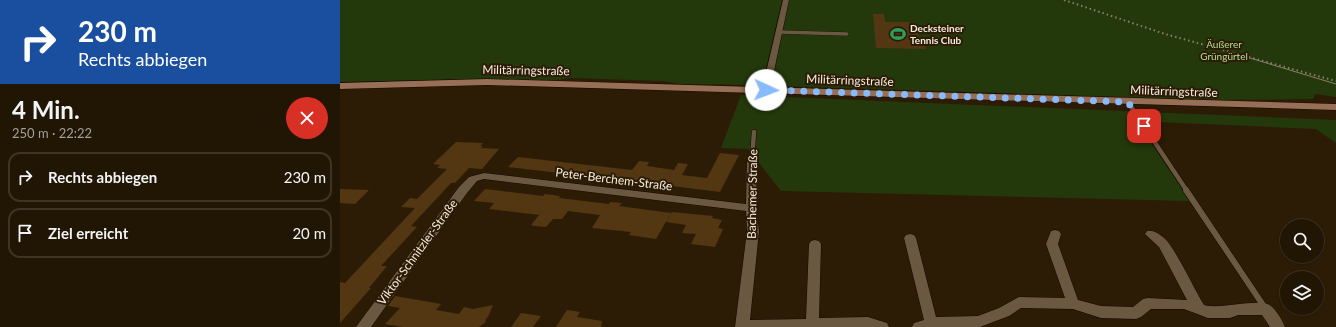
<!DOCTYPE html>
<html lang="de">
<meta charset="utf-8">
<style>
:root{--surface:#211504;--page:#291e0e;--text:#f1f3f6;--muted:#a29f9a;--line:#3e3426}
body{margin:0;font-family:Lato,sans-serif;background:var(--page);color:var(--text);height:100vh;display:flex;flex-direction:column;font-size:15px;white-space:nowrap}
*{box-sizing:border-box;margin:0}
p{font-size:13px;color:var(--muted)}
.icon{flex:none;width:22px;height:22px;fill:none;stroke:currentColor;stroke-width:2;stroke-linecap:round;stroke-linejoin:round}
.map{position:relative;flex:1;overflow:hidden}
.details{display:flex;flex-direction:column;background:var(--surface);width:340px}
.details>*{flex:none}
.hud{background:#1a4fa0;color:#fff;overflow:hidden}
.controls{position:absolute;left:940px;top:219px;display:grid;gap:8px}
.controls a{display:grid;place-items:center;width:44px;height:44px;border-radius:50%;background:var(--surface);box-shadow:0 1px 3px #0004,0 0 0 1px var(--line);font-size:20px}
.pin{position:absolute;display:grid;place-items:center;width:34px;height:34px;color:#fff;margin:-17px;border-radius:8px;box-shadow:0 2px 6px #0006}
.me{position:absolute;width:44px;margin:-22px;rotate:92deg;stroke-linejoin:round;filter:drop-shadow(0 0 3px #0008)}
.turn{display:flex;align-items:center;gap:14px;height:84px;padding:0 12px;font-size:18px}
.turn .icon{width:52px;height:52px;stroke-width:2.5}
.turn b{display:block;font-size:28px;line-height:34px}
.round{display:grid;place-items:center;flex:none;width:42px;height:42px;border-radius:21px;background:var(--page)}
.overview{display:flex;align-items:center;justify-content:space-between;height:68px;padding:0 12px}
h1{font-size:24px;font-weight:700;line-height:30px}
ul{padding:0;list-style:none}
li{display:flex;align-items:center;gap:12px;height:50px;margin:0 8px 6px;padding:0 4px;border:2px solid var(--line);border-radius:12px}
li div{flex:1}
li b{display:block;font-size:15px}
li em{font-style:normal}
main{display:flex;flex:1;min-height:0}
.map>svg:first-child{display:block}
.green{fill:#23390b}
.building{fill:#523712}
.lines{fill:none;stroke-linecap:round;stroke-linejoin:round}
.lane-far2-casing{stroke:#140600;stroke-width:4}
.lane-far1-casing{stroke:#140600;stroke-width:5.5}
.lane-casing{stroke:#140600;stroke-width:7}
.street-casing{stroke:#140600;stroke-width:1}
.secondary-casing{stroke:#140600;stroke-width:1}
.lane-far2{stroke:#6b5841;stroke-width:3.5}
.lane-far1{stroke:#6b5841;stroke-width:4.5}
.lane{stroke:#6b5841;stroke-width:6}
.street{fill:#6b5841;fill-rule:evenodd}
.secondary{fill:#976e56;fill-rule:evenodd}
.tram{stroke:#8c7e6c;stroke-width:1}
.rail{stroke:#8c7e6c;stroke-width:2;stroke-dasharray:1.5 3;stroke-linecap:butt}
.route{stroke:#87bbfb;stroke-width:7;stroke-dasharray:0 12.6}
.labels{text-anchor:middle;dominant-baseline:central;stroke-width:4;stroke-linejoin:round;paint-order:stroke}
.far-poi-label{font-size:10px;font-weight:bold;fill:#f6ebde;stroke:#2c1c06;text-anchor:start}
.far-park-label{font-size:10px;fill:#b5df93;stroke:#2c1c06}
.street-label{font-size:12px;fill:#f6ebde;stroke:#2c1c06}
</style>
<main>
<section class="details">
<div class="hud">
<div class="turn"><svg class="icon" aria-label="right" viewBox="0 0 24 24"><path d="M7 20v-9h11M14 6l5 5-5 5"/></svg><div><b>230 m</b>Rechts abbiegen</div></div>
</div>
<div class="overview"><div><h1>4 Min.</h1><p>250 m · 22:22</p></div><a class="round" style="background:#d93025;color:#fff"><svg class="icon" aria-label="close" viewBox="0 0 24 24"><path d="M6 6l12 12M18 6L6 18"/></svg></a></div>
<ul>
<li><svg class="icon" aria-label="right" viewBox="0 0 24 24"><path d="M7 20v-9h11M14 6l5 5-5 5"/></svg><div><b>Rechts abbiegen</b></div><em>230 m</em></li>
<li><svg class="icon" aria-label="arrive" viewBox="0 0 24 24"><path d="M6 21V4h12l-3 4 3 4H6"/></svg><div><b>Ziel erreicht</b></div><em>20 m</em></li>
</ul>
</section>
<div class="map">
<svg width="996" height="327" viewBox="0 0 996 327">
<rect width="100%" height="100%" fill="#2c1c06"/>
<path class="green" d="M 0,0 L 996,0 L 996,97 L 975,94 L 973,99 L 883,100 L 410,85 L 339,84 L 323,81 L 231,78 L 218,80 L 135,79 L 0,83 Z
M 401,95 L 996,120 L 996,143 L 976,129 L 796,121 L 850,201 L 441,191 L 408,149 L 381,148 Z"/>
<path class="building" d="M 533,14 L 544,14 L 545,22 L 570,22 L 571,27 L 577,27 L 579,37 L 584,37 L 586,49 L 536,48 Z
M 116,142 L 143,143 L 140,146 L 143,146 L 141,148 L 159,149 L 142,169 L 129,168 L 115,183 L 111,183 L 71,226 L 77,227 L 41,266 L 47,266 L 29,288 L 31,288 L 0,323 L 0,282 L 5,283 L 75,208 L 61,207 L 70,198 L 77,199 L 107,169 L 97,168 L 100,165 L 93,164 Z
M 380,153 L 399,155 L 380,192 L 332,186 L 333,184 L 307,181 L 306,182 L 296,182 L 168,167 L 178,157 L 292,170 L 299,161 L 309,162 L 307,166 L 334,170 L 338,163 L 348,164 L 342,175 L 367,178 Z
M 0,189 L 29,190 L 15,204 L 0,203 Z
M 145,189 L 203,196 L 205,194 L 220,196 L 219,198 L 269,204 L 270,202 L 282,203 L 279,206 L 331,213 L 316,239 L 289,235 L 291,232 L 252,228 L 260,215 L 228,211 L 222,219 L 213,219 L 206,227 L 194,226 L 191,225 L 199,215 L 149,209 L 154,203 L 134,201 Z
M 332,212 L 373,216 L 372,218 L 382,220 L 378,228 L 383,229 L 375,247 L 351,244 L 356,234 L 342,233 L 346,225 L 326,222 Z
M 55,296 L 101,304 L 96,310 L 119,314 L 124,307 L 133,309 L 153,305 L 149,315 L 145,321 L 146,322 L 139,327 L 63,327 L 45,324 L 60,308 L 48,306 Z
M 227,310 L 240,312 L 237,317 L 262,321 L 261,327 L 216,327 Z
M 181,313 L 201,316 L 193,327 L 171,327 Z"/>
<g class="lines">
<defs>
<path id="lane-far2" d="M 440,32 L 507,34"/>
<path id="lane-far1" d="M 788,102 L 847,191
M 412,160 L 414,132"/>
<path id="lane" d="M 846,190 L 925,308"/>
<path id="street" d="M 443,0 L 449,0 L 430,90 L 426,93 L 422,90 Z
M 412,157 L 417,160 L 416,208 L 419,231 L 410,320 L 466,319 L 469,244 L 471,241 L 475,240 L 479,241 L 481,244 L 479,318 L 528,317 L 547,323 L 549,327 L 395,327 L 407,231 L 406,211 L 144,179 L 137,181 L 127,193 L 31,327 L 16,327 L 119,187 L 129,177 L 144,173 L 406,204 L 407,160 Z
M 715,230 L 719,231 L 721,234 L 718,244 L 738,300 L 761,306 L 793,307 L 803,299 L 808,298 L 847,300 L 819,247 L 805,234 L 807,231 C 814,229 823,236 828,242 C 841,260 852,285 864,305 C 879,310 922,297 931,306 C 937,311 942,320 945,327 L 930,327 L 922,315 L 898,315 L 890,318 L 868,318 L 844,309 L 811,309 L 801,317 L 796,319 L 761,318 L 733,309 L 681,308 L 669,316 L 640,327 L 572,327 L 574,323 L 584,320 L 564,238 L 566,235 L 570,234 L 574,235 L 576,238 L 596,317 L 638,316 L 659,308 L 679,297 L 725,298 L 706,244 L 711,231 Z"/>
<path id="secondary" d="M 147,79 L 996,104 L 996,110 L 147,85 L 0,89 L 0,83 Z"/>
</defs>
<use href="#lane-far2" class="lane-far2-casing"/>
<use href="#lane-far1" class="lane-far1-casing"/>
<use href="#lane" class="lane-casing"/>
<use href="#street" class="street-casing"/>
<use href="#secondary" class="secondary-casing"/>
<use href="#lane-far2" class="lane-far2"/>
<use href="#lane-far1" class="lane-far1"/>
<use href="#lane" class="lane"/>
<use href="#street" class="street"/>
<use href="#secondary" class="secondary"/>
<path class="tram" d="M 890,52 L 996,84"/>
<path class="rail" d="M 724,0 L 825,34 L 996,81"/>
</g>
<g class="lines">
<path class="route" d="M 426,90 L 788,102 L 804,126"/>
</g>
<defs>
<symbol id="stadium-bare" viewBox="-9 -9 18 18"><path d="M0-5a6.5 5 0 1 0 0 10a6.5 5 0 1 0 0-10ZM-3.5-1.8h7v3.6h-7Z" fill="#2e9e5b" stroke="#2c1c06" stroke-width="2.5" paint-order="stroke"/></symbol>
</defs>
<g fill-rule="evenodd">
<use href="#stadium-bare" x="547" y="23" width="22" height="22"/>
</g>
<g class="labels">
<g class="far-poi-label">
<text x="570" y="28">Decksteiner<tspan x="570" dy="12">Tennis Club</tspan></text>
</g>
<g class="far-park-label">
<text x="884" y="44">Äußerer<tspan x="884" dy="12">Grüngürtel</tspan></text>
</g>
<g class="street-label">
<text transform="translate(186 70) rotate(1)">Militärringstraße</text>
<text transform="translate(510 80) rotate(2)">Militärringstraße</text>
<text transform="translate(834 91) rotate(2)">Militärringstraße</text>
<text transform="translate(274 179) rotate(7)">Peter-Berchem-Straße</text>
<text transform="translate(412 194) rotate(-89)">Bachemer Straße</text>
<text transform="translate(77 252) rotate(-54)">Viktor-Schnitzler-Straße</text>
</g>
</g>
</svg>
<div class="controls">
<a><svg class="icon" aria-label="search" viewBox="0 0 24 24"><circle cx="10" cy="10" r="6"/><path d="M15 15l6 6"/></svg></a>
<a><svg class="icon" aria-label="layers" viewBox="0 0 24 24"><path d="M12 4l9 5-9 5-9-5zM3 14l9 5 9-5"/></svg></a>
</div>
<div class="pin" style="left:804px;top:126px;background:#d93025"><svg class="icon" aria-label="arrive" viewBox="0 0 24 24"><path d="M6 21V4h12l-3 4 3 4H6"/></svg></div>
<svg class="me" style="left:426px;top:90px" viewBox="-20 -20 40 40"><circle r="19" fill="#fff"/><path d="M0-13L10 11 0 6-10 11z" fill="#87bbfb"/></svg>
</div>
</main>
